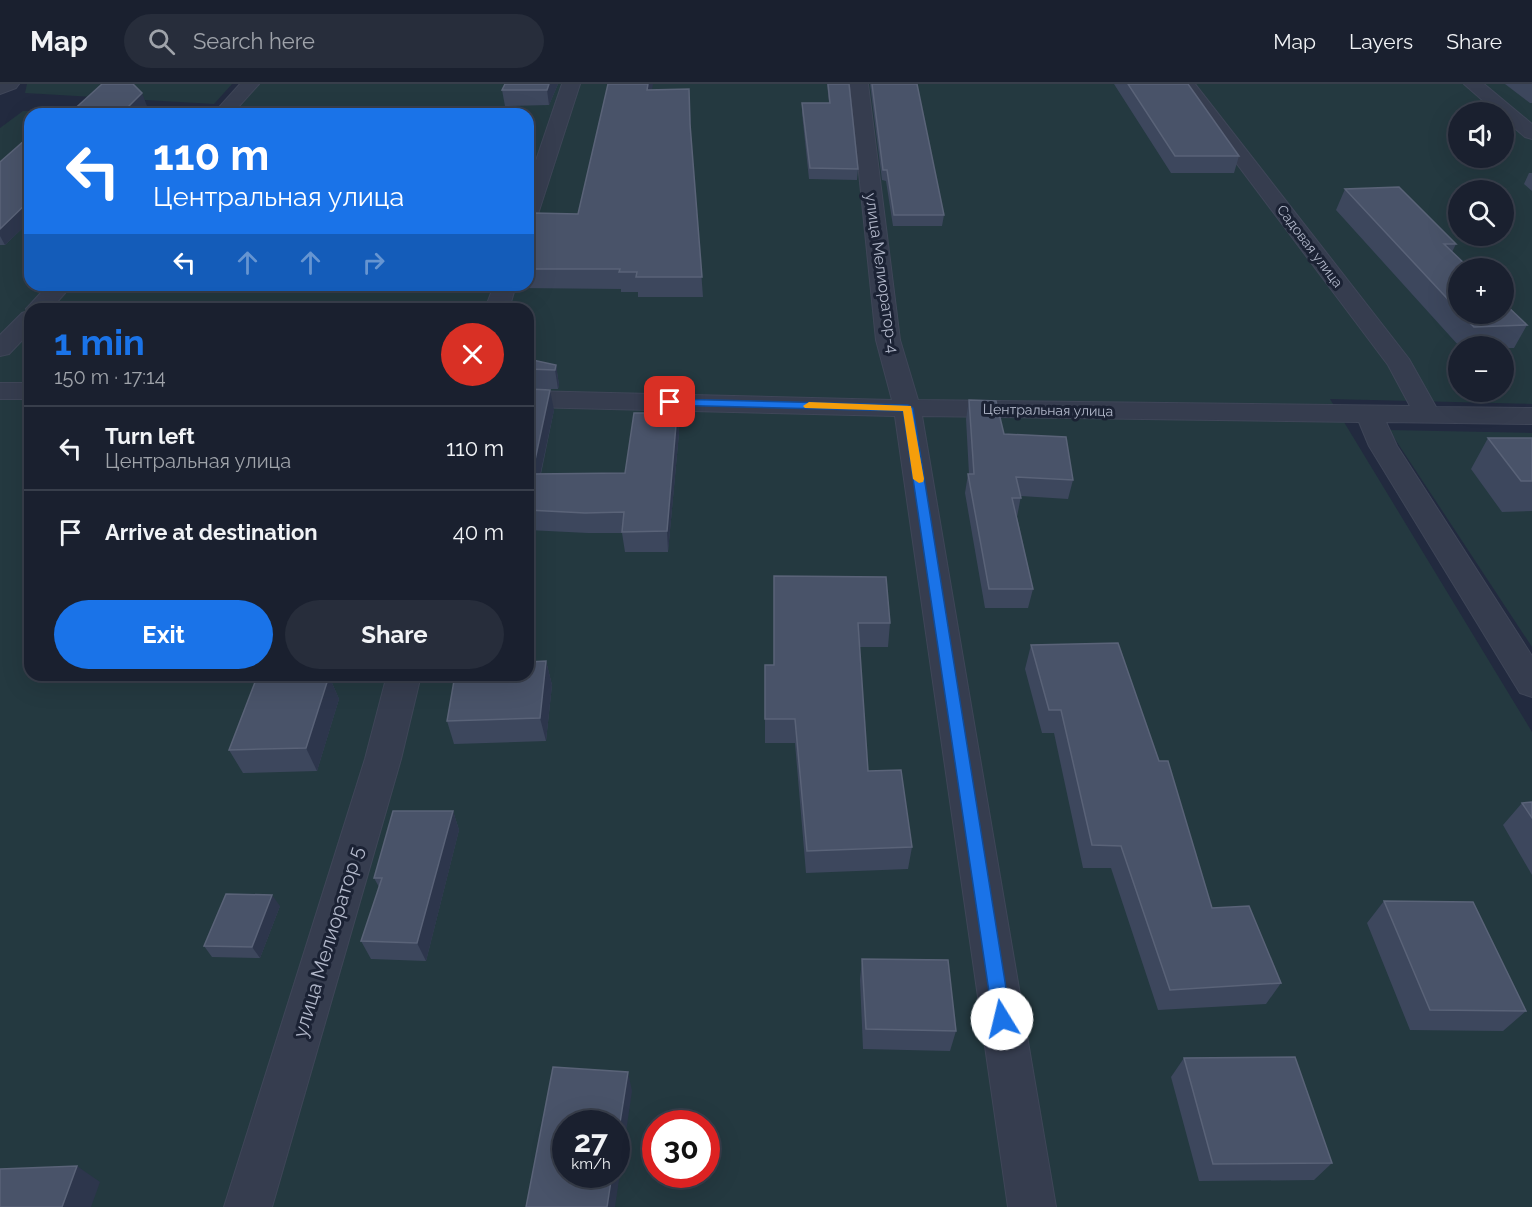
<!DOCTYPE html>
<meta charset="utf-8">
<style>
:root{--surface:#1a202f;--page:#272d3b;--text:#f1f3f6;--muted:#9fa3aa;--line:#383e4b;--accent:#1a73e8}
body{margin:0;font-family:Raleway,sans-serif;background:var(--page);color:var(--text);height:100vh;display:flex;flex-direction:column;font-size:22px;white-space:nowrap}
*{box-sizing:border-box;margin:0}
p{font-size:20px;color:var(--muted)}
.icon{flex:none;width:33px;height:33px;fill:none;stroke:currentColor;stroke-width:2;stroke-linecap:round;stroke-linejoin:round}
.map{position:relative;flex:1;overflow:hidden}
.details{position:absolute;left:24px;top:219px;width:510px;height:378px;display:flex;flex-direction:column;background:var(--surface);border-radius:18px;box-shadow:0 6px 24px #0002,0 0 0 2px var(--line)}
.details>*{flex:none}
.hud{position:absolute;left:24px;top:24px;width:510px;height:183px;border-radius:18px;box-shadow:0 6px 24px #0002,0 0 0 2px var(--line);background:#1a73e8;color:#fff;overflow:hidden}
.fabs{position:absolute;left:1448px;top:18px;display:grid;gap:12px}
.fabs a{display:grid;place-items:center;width:66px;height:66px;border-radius:50%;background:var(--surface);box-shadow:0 6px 24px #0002,0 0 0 2px var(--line);font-size:30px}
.speed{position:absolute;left:552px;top:1026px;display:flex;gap:12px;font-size:30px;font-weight:700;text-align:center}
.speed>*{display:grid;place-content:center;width:78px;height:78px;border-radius:50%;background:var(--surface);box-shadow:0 6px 24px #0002,0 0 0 2px var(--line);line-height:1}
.speed small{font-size:15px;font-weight:400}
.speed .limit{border:9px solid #d22;background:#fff;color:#111}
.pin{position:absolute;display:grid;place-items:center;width:51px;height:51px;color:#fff;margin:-26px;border-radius:12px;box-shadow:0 3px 9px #0006}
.me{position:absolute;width:66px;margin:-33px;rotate:351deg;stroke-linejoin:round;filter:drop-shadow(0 0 4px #0008)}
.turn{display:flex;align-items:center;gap:21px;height:126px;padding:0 30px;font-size:27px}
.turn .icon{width:78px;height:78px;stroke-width:2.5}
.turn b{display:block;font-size:42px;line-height:51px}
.lanes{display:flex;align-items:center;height:57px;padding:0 30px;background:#0003;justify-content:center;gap:30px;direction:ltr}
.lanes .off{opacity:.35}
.round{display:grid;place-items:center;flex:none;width:63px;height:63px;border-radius:32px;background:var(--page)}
.overview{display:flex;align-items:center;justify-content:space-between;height:102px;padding:0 30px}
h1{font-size:36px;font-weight:700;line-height:45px;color:var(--accent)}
.cta{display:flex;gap:12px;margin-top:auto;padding:12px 30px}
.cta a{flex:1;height:69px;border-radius:36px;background:var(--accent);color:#fff;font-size:24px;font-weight:700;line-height:69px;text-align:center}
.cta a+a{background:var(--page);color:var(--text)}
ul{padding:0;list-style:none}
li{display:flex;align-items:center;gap:18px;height:84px;padding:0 30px;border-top:2px solid var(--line)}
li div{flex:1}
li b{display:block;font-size:22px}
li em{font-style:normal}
header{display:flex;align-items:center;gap:36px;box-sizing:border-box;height:84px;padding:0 30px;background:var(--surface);border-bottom:2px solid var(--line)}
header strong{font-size:28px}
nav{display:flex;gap:33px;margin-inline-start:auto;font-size:21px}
.search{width:420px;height:54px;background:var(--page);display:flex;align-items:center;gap:15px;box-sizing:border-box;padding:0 21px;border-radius:33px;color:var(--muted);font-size:22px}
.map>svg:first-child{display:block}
.green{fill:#243940;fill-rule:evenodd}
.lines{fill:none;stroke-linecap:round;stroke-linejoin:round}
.minor-casing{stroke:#3f4658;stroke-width:2}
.minor{fill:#363d4f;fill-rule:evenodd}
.wall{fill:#3d475d}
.shaded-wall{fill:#2d364c}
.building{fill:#495369;stroke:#5a6378;stroke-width:1.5}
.route{fill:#1a73e8;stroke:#114b97;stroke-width:1.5}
.slow{fill:#f59e0b}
.labels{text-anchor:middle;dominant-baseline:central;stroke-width:6;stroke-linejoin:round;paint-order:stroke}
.far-street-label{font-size:14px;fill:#b2b8ca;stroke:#1b2234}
.street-label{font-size:16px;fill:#b2b8ca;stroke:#1b2234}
.near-street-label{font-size:20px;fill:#b2b8ca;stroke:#1b2234}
</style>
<header>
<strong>Map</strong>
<div class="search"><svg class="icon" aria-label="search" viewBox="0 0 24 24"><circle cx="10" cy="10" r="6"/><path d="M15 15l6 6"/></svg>Search here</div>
<nav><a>Map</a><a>Layers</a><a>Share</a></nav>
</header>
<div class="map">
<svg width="1532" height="1123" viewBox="0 0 1532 1123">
<rect width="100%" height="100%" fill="#222a3f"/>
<path class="green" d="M 27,0 L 232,0 L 214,20 L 25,9 Z
M 255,0 L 1532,0 L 1532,320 L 1330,315 L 1532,648 L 1532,1123 L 0,1123 L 0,44 L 23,27 L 232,28 ZM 1458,28 L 1503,28 L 1503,74 L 1458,74 ZM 30,30 L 528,30 L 528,201 L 30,201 ZM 1458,106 L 1503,106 L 1503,152 L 1458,152 ZM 1458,184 L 1503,184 L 1503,230 L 1458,230 ZM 30,225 L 528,225 L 528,591 L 30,591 ZM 1458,262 L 1503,262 L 1503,308 L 1458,308 ZM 566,1040 L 616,1040 L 616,1090 L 566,1090 ZM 656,1040 L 706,1040 L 706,1090 L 656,1090 Z
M 1389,346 L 1532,349 L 1532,563 Z"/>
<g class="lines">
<defs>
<path id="minor" d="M 0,0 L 19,0 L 16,4 L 0,10 Z
M 240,0 L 259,0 L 232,30 L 213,30 Z
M 562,0 L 580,0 L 538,130 L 535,134 L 528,136 L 528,100 Z
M 850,0 L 868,0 L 900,256 L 918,316 L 1410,322 L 1388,281 L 1177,0 L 1195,0 L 1409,275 L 1436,323 L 1532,324 L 1532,340 L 1386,338 L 1397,362 L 1532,572 L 1532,613 L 1520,609 L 1369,362 L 1359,338 L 922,332 L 1056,1123 L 1008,1123 L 895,332 L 528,323 L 528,307 L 892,316 L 876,256 Z
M 1464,0 L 1484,0 L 1532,40 L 1532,55 L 1525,53 L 1503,34 L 1503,28 L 1496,28 Z
M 48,201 L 72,201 L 51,225 L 30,225 L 30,248 L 9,270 L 0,272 L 0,251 L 22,229 L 28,227 L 26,225 Z
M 494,201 L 516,201 L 509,225 L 485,225 Z
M 0,299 L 30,299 L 30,315 L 0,315 Z
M 387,591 L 421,591 L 401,675 L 272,1123 L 224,1123 L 365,675 Z"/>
</defs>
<use href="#minor" class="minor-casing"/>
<use href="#minor" class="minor"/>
</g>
<path class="wall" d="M 505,0 L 558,0 L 549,21 L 505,22 L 502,6 Z
M 827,0 L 849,0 L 858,85 L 857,96 L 809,95 L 802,29 L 802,19 L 829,19 Z
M 870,0 L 917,0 L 944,131 L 942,142 L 893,142 L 886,97 L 882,96 Z
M 1114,0 L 1188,0 L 1239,72 L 1234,89 L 1171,89 Z
M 1505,0 L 1532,0 L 1532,19 L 1530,19 Z
M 652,6 L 690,23 L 691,51 L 703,213 L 638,213 L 638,208 L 621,208 L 621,205 L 519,204 L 518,201 L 528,201 L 528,148 L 578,130 Z
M 30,56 L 30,137 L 5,161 L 0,161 L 0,78 Z
M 1529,89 L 1532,89 L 1532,107 L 1524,100 Z
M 1345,105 L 1456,160 L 1452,168 L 1458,184 L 1458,230 L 1503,230 L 1527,241 L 1514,264 L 1503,264 L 1503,262 L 1459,262 L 1336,126 Z
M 379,201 L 430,201 L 428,205 L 379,204 Z
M 528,275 L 556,281 L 559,301 L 558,305 L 528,305 L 554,326 L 541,390 L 625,389 L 677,329 L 679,349 L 668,468 L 625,468 L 622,449 L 588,449 L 528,446 Z
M 969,316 L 1004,350 L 1073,396 L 1068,415 L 1021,412 L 1017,433 L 1033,505 L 1028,524 L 985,524 L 965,409 L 968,390 L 969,390 L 966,335 Z
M 1488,354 L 1532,354 L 1532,427 L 1502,428 L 1471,385 Z
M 774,492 L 890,539 L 888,563 L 859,563 L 868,687 L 912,763 L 908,785 L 806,789 L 795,659 L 765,659 L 765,581 L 774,581 Z
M 1031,561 L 1212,824 L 1281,899 L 1266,920 L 1158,926 L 1111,784 L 1083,784 L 1054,649 L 1042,649 L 1025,585 Z
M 546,577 L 552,601 L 546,657 L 454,660 L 447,637 Z
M 329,592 L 339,615 L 317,687 L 243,689 L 229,666 Z
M 1532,718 L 1532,791 L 1503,741 L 1522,719 Z
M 453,727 L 459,746 L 426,877 L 371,875 L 361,857 L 379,803 L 374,794 Z
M 1384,817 L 1526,927 L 1503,947 L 1410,946 L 1367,839 Z
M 280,822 L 260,874 L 212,873 L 204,862 Z
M 862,875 L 956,947 L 950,967 L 863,965 L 860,896 Z
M 1184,974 L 1332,1079 L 1314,1096 L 1199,1097 L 1171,993 Z"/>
<path class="shaded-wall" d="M 549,0 L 558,0 L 549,21 L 547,6 Z
M 648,0 L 653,0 L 649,24 L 647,6 Z
M 142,9 L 147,22 L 139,30 L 121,30 Z
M 30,116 L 30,137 L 5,161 L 0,152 L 0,145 Z
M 556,281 L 559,301 L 558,305 L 555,286 Z
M 550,306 L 554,326 L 536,410 L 532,390 Z
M 677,329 L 679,349 L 668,468 L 667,447 Z
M 546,577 L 552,601 L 546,657 L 540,634 Z
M 329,592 L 339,615 L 317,687 L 306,664 Z
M 453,727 L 459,746 L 426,877 L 417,859 Z
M 272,811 L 280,822 L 260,874 L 252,863 Z
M 628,988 L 632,1007 L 615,1123 L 607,1123 L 612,1090 L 616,1090 L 616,1064 Z
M 77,1082 L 100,1098 L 91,1123 L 62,1123 Z"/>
<path class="building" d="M 102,0 L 133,0 L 142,9 L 121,30 L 69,30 Z
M 505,0 L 549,0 L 547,6 L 502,6 Z
M 608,0 L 648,0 L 647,6 L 689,5 L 690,40 L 702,193 L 636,193 L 637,188 L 619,188 L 620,185 L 528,185 L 528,148 L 534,129 L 578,130 Z
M 828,0 L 849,0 L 858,85 L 810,84 L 802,19 L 830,19 Z
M 872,0 L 917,0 L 944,131 L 894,131 L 887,86 L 883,86 Z
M 1128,0 L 1188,0 L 1239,72 L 1175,72 Z
M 25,56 L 30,56 L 30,116 L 0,145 L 0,78 Z
M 1399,103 L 1456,160 L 1444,160 L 1469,184 L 1458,184 L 1458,226 L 1345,105 Z
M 1503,218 L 1527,241 L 1474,243 L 1461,230 L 1503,230 Z
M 528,275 L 556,281 L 555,286 L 528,285 Z
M 528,305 L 550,306 L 532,390 L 625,389 L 634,329 L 677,329 L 667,447 L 622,448 L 624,428 L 585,429 L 528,426 Z
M 969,316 L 996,317 L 1004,350 L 1066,353 L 1073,396 L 1016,393 L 1021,414 L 1012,414 L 1033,505 L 989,505 L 968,390 L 974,390 Z
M 1488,354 L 1532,354 L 1532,397 L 1521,397 Z
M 774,492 L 886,493 L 890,539 L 858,539 L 868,687 L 901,686 L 912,763 L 807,767 L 795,635 L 765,635 L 765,581 L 774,581 Z
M 1118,559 L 1159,677 L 1168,677 L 1212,824 L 1249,822 L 1281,899 L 1170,906 L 1121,762 L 1092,761 L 1061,626 L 1049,626 L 1031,561 Z
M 546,577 L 540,634 L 447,637 L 455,591 L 528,591 L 528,578 Z
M 329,592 L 306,664 L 229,666 L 257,593 Z
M 1532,718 L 1532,734 L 1522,719 Z
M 393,727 L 453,727 L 417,859 L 361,857 L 382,794 L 374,794 Z
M 226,810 L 272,811 L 252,863 L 204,862 Z
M 1384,817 L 1473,818 L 1526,927 L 1430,926 Z
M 862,875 L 948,876 L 956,947 L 866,945 Z
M 1295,973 L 1332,1079 L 1213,1080 L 1184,974 Z
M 553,983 L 628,988 L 616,1064 L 616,1040 L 566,1040 L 566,1090 L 612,1090 L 607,1123 L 526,1123 Z
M 77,1082 L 62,1123 L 0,1123 L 0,1085 Z"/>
<path class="route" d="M 670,315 L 908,321 L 913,324 L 1011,935 L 1009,941 L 1002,944 L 996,941 L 993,935 L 903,327 L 667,321 L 665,318 Z"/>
<path class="slow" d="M 809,318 L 911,322 L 924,395 L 923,398 L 919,399 L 913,395 L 903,327 L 805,324 L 803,322 Z"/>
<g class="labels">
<g class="far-street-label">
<text transform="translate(1310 162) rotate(53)">Садовая улица</text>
<text transform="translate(1048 326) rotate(1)">Центральная улица</text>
</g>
<g class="street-label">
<text transform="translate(882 189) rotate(82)">улица Мелиоратор-4</text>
</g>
<g class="near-street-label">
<text transform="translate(328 858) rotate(-73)">улица Мелиоратор 5</text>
</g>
</g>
</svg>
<div class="fabs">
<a><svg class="icon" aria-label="sound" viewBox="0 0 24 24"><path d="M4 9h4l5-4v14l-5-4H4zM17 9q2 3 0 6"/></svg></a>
<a><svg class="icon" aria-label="search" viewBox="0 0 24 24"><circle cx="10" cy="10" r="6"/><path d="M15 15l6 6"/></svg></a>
<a>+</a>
<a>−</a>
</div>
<div class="speed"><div>27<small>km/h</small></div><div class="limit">30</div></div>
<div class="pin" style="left:670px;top:318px;background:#d93025"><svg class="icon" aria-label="arrive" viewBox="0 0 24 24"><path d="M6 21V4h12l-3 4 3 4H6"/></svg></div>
<svg class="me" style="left:1002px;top:935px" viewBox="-20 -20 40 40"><circle r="19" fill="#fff"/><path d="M0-13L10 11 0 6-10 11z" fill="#1a73e8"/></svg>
<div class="hud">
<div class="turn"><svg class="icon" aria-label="left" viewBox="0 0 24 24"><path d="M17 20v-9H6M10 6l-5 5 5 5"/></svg><div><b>110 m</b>Центральная улица</div></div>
<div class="lanes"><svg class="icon" aria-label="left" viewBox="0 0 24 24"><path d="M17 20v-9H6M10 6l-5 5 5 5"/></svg><svg class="icon off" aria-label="ahead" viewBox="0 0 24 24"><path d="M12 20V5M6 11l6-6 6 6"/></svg><svg class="icon off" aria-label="ahead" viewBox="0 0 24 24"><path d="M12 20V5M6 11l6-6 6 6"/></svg><svg class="icon off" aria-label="right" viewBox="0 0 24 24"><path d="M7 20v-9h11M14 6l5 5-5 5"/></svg></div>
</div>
<section class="details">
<div class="overview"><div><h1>1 min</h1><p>150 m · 17:14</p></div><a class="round" style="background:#d93025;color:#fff"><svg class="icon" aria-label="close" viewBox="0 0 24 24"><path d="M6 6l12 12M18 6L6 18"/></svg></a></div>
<ul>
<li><svg class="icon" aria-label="left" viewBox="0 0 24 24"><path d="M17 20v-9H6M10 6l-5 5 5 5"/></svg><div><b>Turn left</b><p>Центральная улица</p></div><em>110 m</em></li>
<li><svg class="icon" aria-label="arrive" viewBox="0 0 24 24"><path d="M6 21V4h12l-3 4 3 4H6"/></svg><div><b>Arrive at destination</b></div><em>40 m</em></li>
</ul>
<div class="cta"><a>Exit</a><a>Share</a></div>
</section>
</div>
